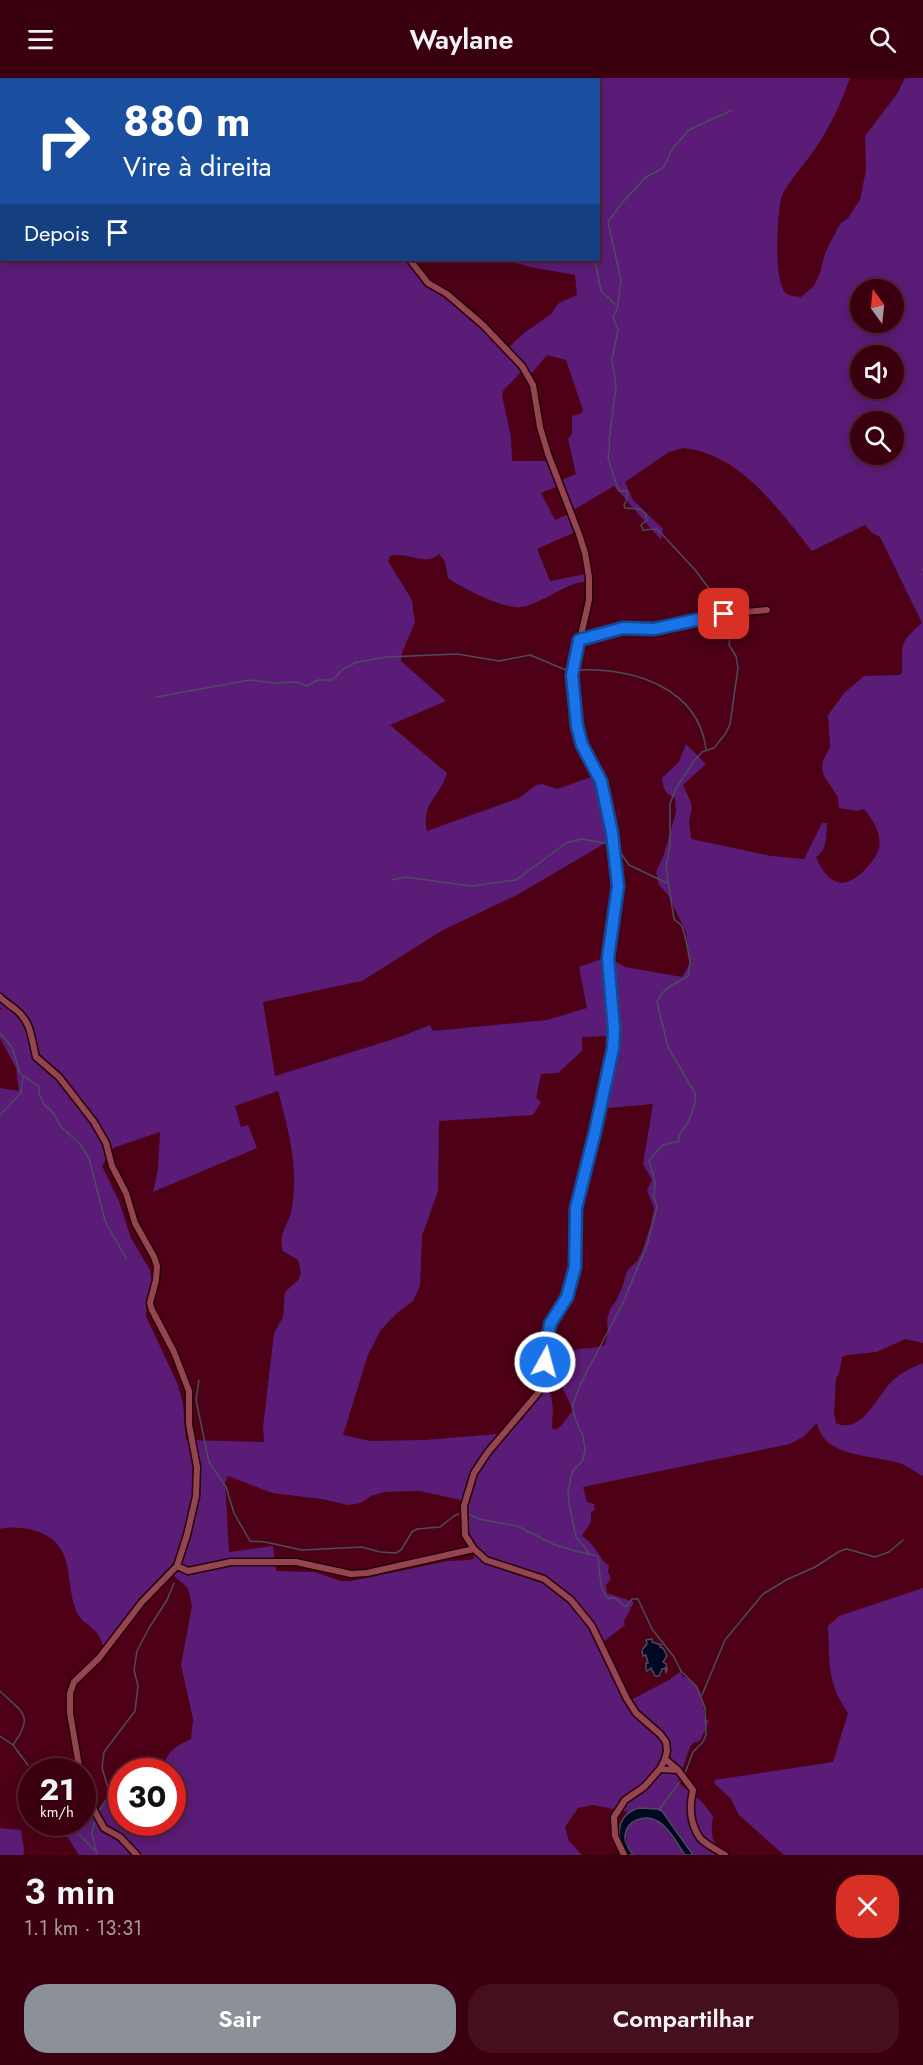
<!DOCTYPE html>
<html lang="pt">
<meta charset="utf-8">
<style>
:root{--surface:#3a0010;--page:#450f1e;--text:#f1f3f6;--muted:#ab979f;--line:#542230;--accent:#8c9099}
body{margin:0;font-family:Jost,sans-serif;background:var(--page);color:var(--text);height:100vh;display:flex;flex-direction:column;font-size:22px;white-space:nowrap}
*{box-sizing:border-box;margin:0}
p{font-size:20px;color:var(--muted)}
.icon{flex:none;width:33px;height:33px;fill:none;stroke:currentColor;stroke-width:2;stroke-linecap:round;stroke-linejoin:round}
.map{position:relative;height:1777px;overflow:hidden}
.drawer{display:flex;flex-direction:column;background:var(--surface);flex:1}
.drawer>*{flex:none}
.banner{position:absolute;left:0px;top:0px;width:600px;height:183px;box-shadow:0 3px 15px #0003,0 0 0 2px var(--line);background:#1a4fa0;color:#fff;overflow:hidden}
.needle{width:39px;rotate:345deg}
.tools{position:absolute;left:850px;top:201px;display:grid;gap:12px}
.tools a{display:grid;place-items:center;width:54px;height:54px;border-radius:50%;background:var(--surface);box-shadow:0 3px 15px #0003,0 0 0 2px var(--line);font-size:30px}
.speed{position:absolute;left:18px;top:1680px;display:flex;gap:12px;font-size:30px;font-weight:700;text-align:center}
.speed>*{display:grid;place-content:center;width:78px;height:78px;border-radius:50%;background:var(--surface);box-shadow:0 3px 15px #0003,0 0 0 2px var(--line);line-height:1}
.speed small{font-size:15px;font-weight:400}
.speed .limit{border:9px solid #d22;background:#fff;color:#111}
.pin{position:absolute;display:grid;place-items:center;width:51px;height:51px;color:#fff;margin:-26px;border-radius:12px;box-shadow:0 3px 9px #0006}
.me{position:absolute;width:66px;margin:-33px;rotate:7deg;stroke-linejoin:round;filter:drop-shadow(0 0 4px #0008)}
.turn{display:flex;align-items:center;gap:21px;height:126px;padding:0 24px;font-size:27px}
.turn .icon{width:78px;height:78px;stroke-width:2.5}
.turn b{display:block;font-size:42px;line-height:51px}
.then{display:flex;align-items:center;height:57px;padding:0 24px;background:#0003;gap:12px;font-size:22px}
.round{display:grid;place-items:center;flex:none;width:63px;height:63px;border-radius:24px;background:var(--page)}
.overview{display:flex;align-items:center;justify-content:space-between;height:102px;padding:0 24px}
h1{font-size:36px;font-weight:600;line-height:45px}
.cta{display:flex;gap:12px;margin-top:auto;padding:12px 24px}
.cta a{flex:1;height:69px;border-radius:24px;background:var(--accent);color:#fff;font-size:24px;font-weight:600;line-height:69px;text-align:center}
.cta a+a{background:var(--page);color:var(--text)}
header{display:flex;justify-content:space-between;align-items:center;height:78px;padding:0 24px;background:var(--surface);font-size:27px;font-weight:600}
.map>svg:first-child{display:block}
.green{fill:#5b1c77;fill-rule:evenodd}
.water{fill:#000924;stroke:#4c4c5f;stroke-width:1.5}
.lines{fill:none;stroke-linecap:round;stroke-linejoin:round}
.stream{stroke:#4c4c5f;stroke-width:1.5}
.minor-casing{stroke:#240007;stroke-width:9}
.minor{stroke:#954450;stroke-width:6}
.route-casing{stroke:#114b97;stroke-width:15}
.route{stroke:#1a73e8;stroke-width:10}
</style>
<header><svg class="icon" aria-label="menu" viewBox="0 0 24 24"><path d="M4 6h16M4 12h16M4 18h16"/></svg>Waylane<svg class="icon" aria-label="search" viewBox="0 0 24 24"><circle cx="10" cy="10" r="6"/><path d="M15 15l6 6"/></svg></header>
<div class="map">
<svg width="923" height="1777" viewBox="0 0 923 1777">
<rect width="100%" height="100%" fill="#4d0016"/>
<path class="green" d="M 0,0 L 23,0 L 23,1 L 2,2 L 2,182 L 407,182 L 413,187 L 427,204 L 506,272 L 524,255 L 551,236 L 559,225 L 577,217 L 575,197 L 530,189 L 506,182 L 598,182 L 598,2 L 334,2 L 334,0 L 850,0 C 841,25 830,49 815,71 C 806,85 786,105 781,121 C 777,140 774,197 784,213 C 788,219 795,218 801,219 L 814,208 L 820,195 L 825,175 L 840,146 L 848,140 L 860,122 L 866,92 L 865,58 L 897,16 L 905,0 L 923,0 L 923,1265 L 905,1261 L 877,1274 L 847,1277 L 842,1279 L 839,1296 L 836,1300 L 834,1336 L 836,1345 C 861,1357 877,1319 891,1304 C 901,1295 911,1290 923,1285 L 923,1398 C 916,1395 909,1389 902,1386 C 874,1376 824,1381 817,1345 L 803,1359 L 790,1366 L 583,1409 L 587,1424 L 594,1426 L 595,1432 L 591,1434 L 591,1444 L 582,1458 C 598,1468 597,1479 609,1488 L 608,1494 L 611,1501 L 606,1507 L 607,1515 L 634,1524 L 624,1543 L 625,1547 L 598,1568 L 625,1625 L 669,1602 L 681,1593 L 682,1598 C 702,1605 703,1622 705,1641 L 709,1643 L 700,1663 L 693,1665 L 690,1669 L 678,1704 L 702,1724 L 713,1738 C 710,1758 711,1767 730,1777 L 693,1777 L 675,1750 L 659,1732 L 635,1731 L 629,1734 L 593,1727 L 578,1730 L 565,1749 L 569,1763 L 582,1777 L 79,1777 L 65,1755 L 94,1735 L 114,1717 L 121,1718 L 122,1744 L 172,1744 L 172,1694 L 163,1693 C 165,1675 175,1668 191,1661 L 193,1641 L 181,1587 L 192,1528 L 188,1510 L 168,1493 L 121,1558 L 105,1575 C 103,1568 101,1560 96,1554 C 90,1547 81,1543 77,1535 C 64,1504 77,1466 36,1453 C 25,1450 12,1448 0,1451 L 0,1010 L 19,1013 L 16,990 L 0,960 L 0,932 L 2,931 L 0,929 ZM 861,212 L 894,212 L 894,244 L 861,244 ZM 547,277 L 566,282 L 583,332 L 582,335 L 572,338 L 572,356 L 568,361 L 576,396 L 559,403 L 550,383 L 512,383 L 511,359 L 502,317 L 503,313 L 521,294 L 526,298 L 531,296 ZM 861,278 L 894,278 L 894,310 L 861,310 ZM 861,344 L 894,344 L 894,376 L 861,376 ZM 683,370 C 740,375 779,432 812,473 L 865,447 L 872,455 L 880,459 L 922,545 C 898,566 903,565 902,595 L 899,597 L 864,598 L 845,614 L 828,637 L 830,669 L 823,683 L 822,691 L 824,698 L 838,719 L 839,730 L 858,733 L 864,731 C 873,742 882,755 879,770 C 875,784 853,809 837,804 C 826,800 820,788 816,779 C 828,771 826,759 827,745 L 822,745 L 804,781 L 771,778 L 691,761 L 689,743 L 692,730 L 690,722 L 683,707 L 706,686 L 686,666 L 679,684 L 662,700 C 663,711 665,716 675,720 L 676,734 L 664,776 L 656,794 L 659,807 L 668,817 L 686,854 L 690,886 L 682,899 L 625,889 L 607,879 L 579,889 L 587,930 L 547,942 L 433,953 L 430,947 L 400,959 L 275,998 L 263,924 L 362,903 L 443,852 L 517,817 L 614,760 L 597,697 L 557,711 L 542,706 L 536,707 L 519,720 L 427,753 C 421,724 440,720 447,695 L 390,647 L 446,623 L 401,583 L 402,575 L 415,544 L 414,538 L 412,522 L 388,483 L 390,478 C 406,473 427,489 439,476 L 445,483 L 448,500 C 462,510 505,532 522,529 C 527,528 534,525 539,523 C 555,516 569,505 587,503 L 586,496 L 550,503 L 537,471 L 575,454 L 568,436 L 555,442 L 541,415 L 559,408 L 570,434 L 614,408 L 661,462 L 663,451 L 633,422 L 625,404 L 669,374 ZM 611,958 L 614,965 L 597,1031 L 653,1026 L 643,1086 L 652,1102 L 647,1112 L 654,1130 L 651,1146 L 642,1174 L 637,1183 L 627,1193 L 622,1210 L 616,1223 L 610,1231 L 607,1242 L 608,1255 L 605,1267 C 590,1273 578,1267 565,1277 L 563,1311 L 573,1332 L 561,1348 L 555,1352 L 552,1350 C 552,1336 557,1316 542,1307 C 536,1326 523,1341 509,1355 L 424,1362 L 370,1363 L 343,1357 L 368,1277 L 380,1253 L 397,1235 L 413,1223 L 420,1208 L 422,1158 L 438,1113 L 439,1043 L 533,1037 L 541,1024 L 536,1020 L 541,996 L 558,995 L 582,973 L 582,959 ZM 278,1013 C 288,1051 299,1089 292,1129 C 290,1147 277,1154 283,1173 L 298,1182 L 301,1195 L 298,1202 L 285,1214 L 283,1239 L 274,1255 L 263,1349 L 264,1364 L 186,1362 L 183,1326 L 178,1307 L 146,1238 L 146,1226 L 152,1203 L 150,1192 L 131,1160 L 119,1123 L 102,1088 L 113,1070 L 160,1054 L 158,1091 L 153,1114 L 257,1070 L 248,1047 L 241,1049 L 235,1028 ZM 228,1398 L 272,1415 L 322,1421 L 348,1427 L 361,1425 L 371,1418 L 384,1414 L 419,1413 L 457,1421 L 462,1423 L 466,1428 L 467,1451 L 474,1480 L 470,1482 L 448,1483 L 351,1503 L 341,1503 L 314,1494 L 276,1493 L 273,1468 L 229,1474 L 225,1404 Z
M 923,1510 L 923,1777 L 784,1777 L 739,1737 L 731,1721 L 715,1706 L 714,1702 L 833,1684 L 848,1635 C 826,1604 830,1584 828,1548 L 839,1538 Z
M 642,1739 L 656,1742 L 662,1746 L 685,1777 L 633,1777 C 624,1763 621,1743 642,1739 Z
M 0,1750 L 21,1752 L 24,1771 L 23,1777 L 0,1777 Z"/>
<path class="water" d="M 652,1561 L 652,1564 L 661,1567 L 660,1569 L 663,1570 L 667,1578 L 663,1584 L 666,1586 L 667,1592 L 666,1594 L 665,1590 L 662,1591 L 659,1598 L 655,1598 L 651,1590 L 647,1593 L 646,1591 L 646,1585 L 648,1585 L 646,1577 L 643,1578 L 642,1572 L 647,1566 L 646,1562 Z
M 639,1730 L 657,1731 L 662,1733 L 693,1777 L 685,1777 C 678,1767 670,1751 659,1744 C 645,1735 625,1742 625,1760 C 625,1766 630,1772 633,1777 L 624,1777 C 617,1758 615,1737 639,1730 Z"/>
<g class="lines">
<path class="stream" d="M 353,0 L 353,2
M 595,182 L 601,213 L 615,226
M 923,492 L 923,491
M 724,531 L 696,493 L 659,453 L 656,451 L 643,452 L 641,447 L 647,442 L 646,436 L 640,431 L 625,430 L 624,427 L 627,421 L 627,413 L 619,413 C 617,408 608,382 608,378 C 609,372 611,370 609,363 L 616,308 L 612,282 L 618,252 L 613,239 L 617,231 L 621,202 L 608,144 L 622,125 L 646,99 L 663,90 L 673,70 L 689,52 L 732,32
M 578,592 C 633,590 698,609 706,671
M 156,619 L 250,602 L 275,605 L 297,604 L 307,608 L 318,602 L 332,602 L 343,591 L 357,584 L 387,579 L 457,576 L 499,583 L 530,577 L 566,592
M 618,771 L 629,787 L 667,805
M 392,802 L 405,799 L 471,808 L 516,802 L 566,765 L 581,761 L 609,766
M 0,955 L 12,969 L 20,995 L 39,1009 L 39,1016 L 44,1026 L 54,1036 L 61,1049 L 80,1066 L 89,1080 L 105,1143 L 126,1180
M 0,1037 L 21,1015 L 23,999
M 199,1302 L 196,1322 L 209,1384 L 226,1409 L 234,1435 L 250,1463 L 265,1464 L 302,1472 L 362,1469 L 380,1474 L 396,1475 L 401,1472 L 412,1454 L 417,1451 L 440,1449 L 454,1438 L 461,1435
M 468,1436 L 479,1441 L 517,1448 L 553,1466 L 575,1473 L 598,1478 L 601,1508 L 607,1520 L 615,1520 L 626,1529 L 632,1521 L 638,1521 L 652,1551 L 674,1579 L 681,1593 L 697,1609 L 705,1630 L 706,1657 L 703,1664 L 693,1674 L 685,1695
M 590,1476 L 576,1459 L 569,1425 L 568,1414 L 572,1394 L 583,1382 L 585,1372 L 583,1358 L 575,1340 L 572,1328 L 582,1303 L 623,1225 L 647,1167 L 657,1129 L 654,1119 L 655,1104 L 649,1082 L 663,1067 L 679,1063 L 679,1057 C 687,1048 697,1028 695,1015 L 668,969 L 657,924 C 663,909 676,906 688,898 L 690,884 L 686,862 L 682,848 L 674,841 L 668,803 L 666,788 L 670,768 L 670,726 L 676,710 L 694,683 L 702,674 L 714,670 L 726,655 L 730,646 L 738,590 L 736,578 L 729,567 L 731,545 L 729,541
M 0,1613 C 22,1635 35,1636 13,1667
M 702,1617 L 725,1562 L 763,1516 L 788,1501 L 815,1489 L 840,1473 L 847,1471 L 875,1479 L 889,1474 L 903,1462
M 0,1658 L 13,1667 L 28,1687
M 659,1732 L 681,1702
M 98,1734 L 110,1716 L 102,1690 L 104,1674 L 135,1633 L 138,1608 L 134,1592 L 137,1573 L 149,1550 L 167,1522 L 174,1505
M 95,1743 L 92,1756 L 97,1777
M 78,1755 L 94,1772"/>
<defs>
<path id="minor" d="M 273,2 L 274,0
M 410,182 L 428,205 L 447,216 L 483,247 L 522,288 L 533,307 L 540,349 L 548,376 L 579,456 L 585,475 L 589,499 L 589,522 L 572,597 L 577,648 L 582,667 L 601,703 L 612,755 L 618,809 L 608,880 L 614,952 L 613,971 L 595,1054 L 576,1129 L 575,1189 L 566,1219 L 550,1246 L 544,1298 L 538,1315 L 488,1374 L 474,1395 L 464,1428 L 465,1457 L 474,1471 L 486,1482 L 544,1501 L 571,1522 L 592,1548 L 627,1621 L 636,1635 L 660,1656 L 666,1664 L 667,1673 L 665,1681 L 660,1691 L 644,1709 L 625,1722 L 614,1739 L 615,1758 L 624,1777
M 579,562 L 623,550 L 654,551 L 724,536 L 767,532
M 0,919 C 5,924 10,927 15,931 C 32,944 31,960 36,979 L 59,999 L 94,1044 L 106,1065 L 112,1088 L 126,1115 L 135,1145 L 154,1179 L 157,1188 L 156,1202 L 150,1225 L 152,1232 L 174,1274 L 189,1313 L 189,1346 L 197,1389 L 196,1418 L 187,1457 L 177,1488 L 142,1524 L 99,1580 L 74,1604 L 70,1615 L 70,1635 L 80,1694
M 177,1488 L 188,1493 L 231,1484 L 296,1484 L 351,1496 L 367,1495 L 474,1471
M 660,1691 L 678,1692 L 665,1681
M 678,1692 L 693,1712 C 689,1729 690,1746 700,1760 C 706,1767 718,1772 725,1777
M 82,1701 L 94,1732 L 104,1750 L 120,1759 L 137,1777"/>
</defs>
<use href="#minor" class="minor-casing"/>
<use href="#minor" class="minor"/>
</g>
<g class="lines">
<defs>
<path id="route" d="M 545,1284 L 550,1246 L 567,1219 L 575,1189 L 576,1130 L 595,1054 L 613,970 L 614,952 L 608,880 L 618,808 L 612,755 L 601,703 L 582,667 L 577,648 L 572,597 L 579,562 L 623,550 L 654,551 L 724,536"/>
</defs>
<use href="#route" class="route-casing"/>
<use href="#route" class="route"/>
</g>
</svg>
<div class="tools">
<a><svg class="needle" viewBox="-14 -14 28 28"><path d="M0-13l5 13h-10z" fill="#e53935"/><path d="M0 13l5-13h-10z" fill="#ab979f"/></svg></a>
<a><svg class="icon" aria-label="sound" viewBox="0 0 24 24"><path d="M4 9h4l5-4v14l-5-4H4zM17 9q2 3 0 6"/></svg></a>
<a><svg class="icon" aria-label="search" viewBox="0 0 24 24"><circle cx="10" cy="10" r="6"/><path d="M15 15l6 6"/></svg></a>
</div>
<div class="speed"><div>21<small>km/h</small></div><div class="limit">30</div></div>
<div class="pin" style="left:724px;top:536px;background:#d93025"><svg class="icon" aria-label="arrive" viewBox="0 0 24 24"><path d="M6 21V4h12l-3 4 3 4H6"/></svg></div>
<svg class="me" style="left:545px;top:1284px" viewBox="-20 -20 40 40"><circle r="17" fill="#1a73e8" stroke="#fff" stroke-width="3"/><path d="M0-11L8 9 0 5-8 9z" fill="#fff"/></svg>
<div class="banner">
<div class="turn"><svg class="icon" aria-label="right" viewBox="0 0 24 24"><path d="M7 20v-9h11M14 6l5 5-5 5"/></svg><div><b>880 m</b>Vire à direita</div></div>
<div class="then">Depois<svg class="icon" aria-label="arrive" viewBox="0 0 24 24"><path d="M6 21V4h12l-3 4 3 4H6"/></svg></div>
</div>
</div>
<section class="drawer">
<div class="overview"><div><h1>3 min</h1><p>1.1 km · 13:31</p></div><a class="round" style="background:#d93025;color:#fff"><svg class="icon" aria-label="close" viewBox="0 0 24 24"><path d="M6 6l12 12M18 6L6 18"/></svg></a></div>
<div class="cta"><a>Sair</a><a>Compartilhar</a></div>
</section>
